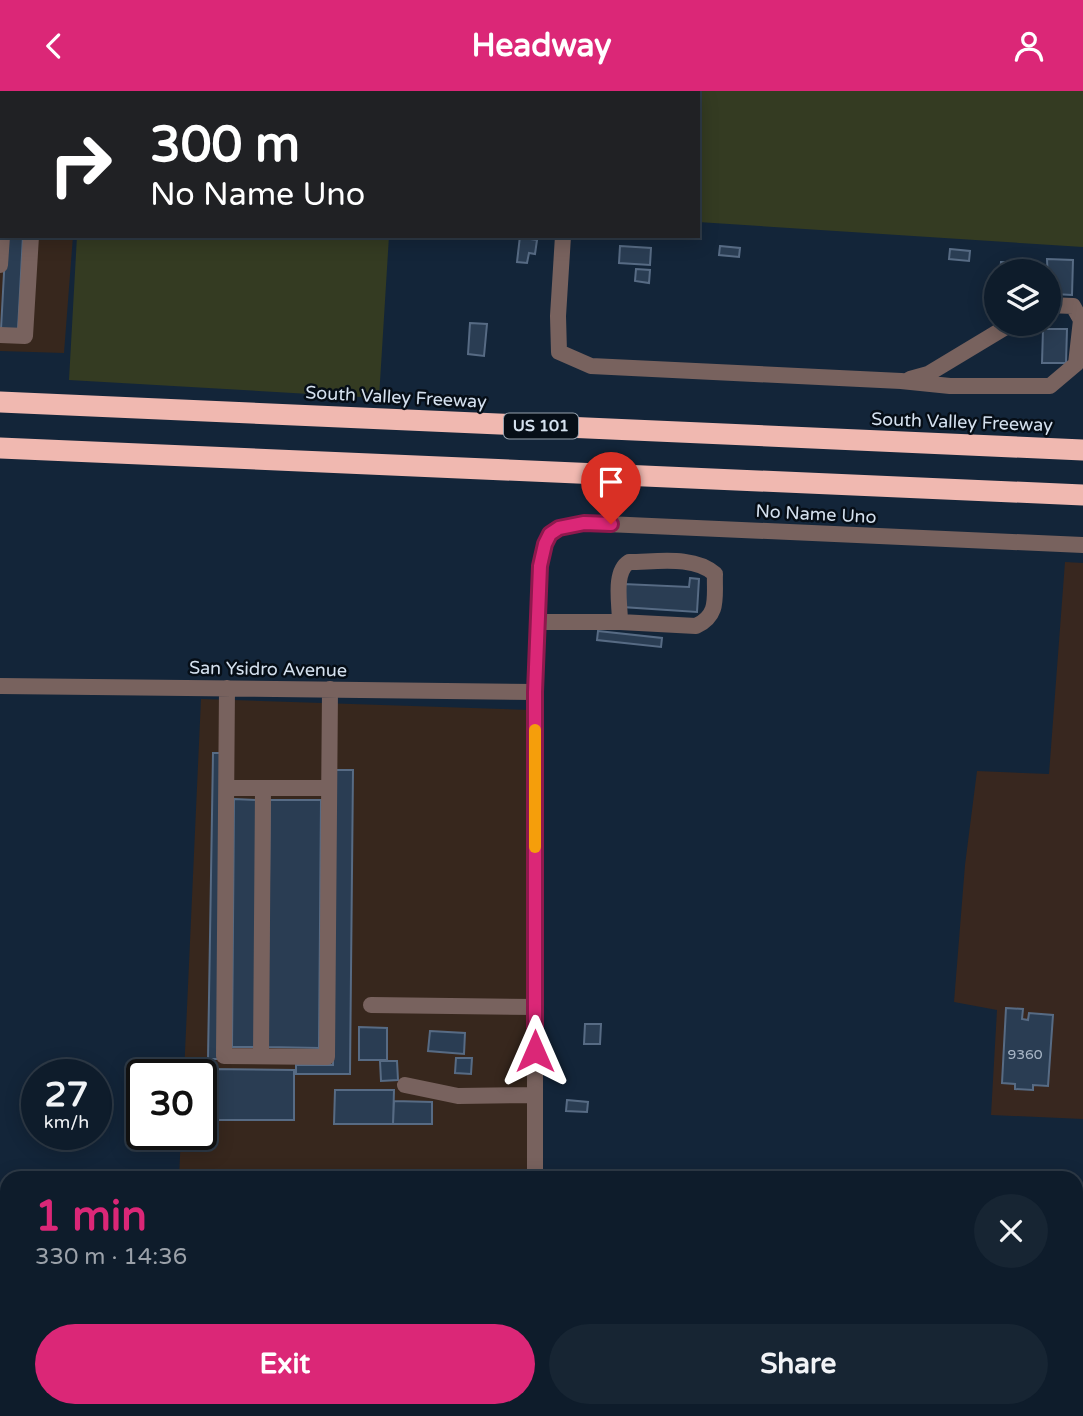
<!DOCTYPE html>
<meta charset="utf-8">
<style>
:root{--surface:#0e1c2b;--page:#172533;--text:#f1f3f6;--muted:#9ba1a9;--line:#2e3a47;--accent:#db2777}
body{margin:0;font-family:"Varela Round",sans-serif;background:var(--page);color:var(--text);height:100vh;display:flex;flex-direction:column;font-size:26px;white-space:nowrap}
*{box-sizing:border-box;margin:0}
p{font-size:23px;color:var(--muted)}
.icon{flex:none;width:38px;height:38px;fill:none;stroke:currentColor;stroke-width:2;stroke-linecap:round;stroke-linejoin:round}
.map{position:relative;flex:1;overflow:hidden}
.side{position:absolute;left:0px;top:1080px;width:1083px;height:247px;display:flex;flex-direction:column;background:var(--surface);border-radius:21px 21px 0 0;box-shadow:0 4px 18px #0003,0 0 0 2px var(--line)}
.side>*{flex:none}
.hud{position:absolute;left:0px;top:0px;width:700px;height:147px;box-shadow:0 4px 18px #0003,0 0 0 2px var(--line);background:#202124;color:#fff;overflow:hidden}
.buttons{position:absolute;left:984px;top:168px;display:grid;gap:14px}
.buttons a{display:grid;place-items:center;width:77px;height:77px;border-radius:50%;background:var(--surface);box-shadow:0 4px 18px #0003,0 0 0 2px var(--line);font-size:35px}
.speed{position:absolute;left:21px;top:968px;display:flex;gap:14px;font-size:35px;font-weight:700;text-align:center}
.speed>*{display:grid;place-content:center;width:91px;height:91px;border-radius:50%;background:var(--surface);box-shadow:0 4px 18px #0003,0 0 0 2px var(--line);line-height:1}
.speed small{font-size:18px;font-weight:400}
.speed .limit{border:4px solid #111;border-radius:10px;background:#fff;color:#111}
.pin{position:absolute;display:grid;place-items:center;width:60px;height:60px;color:#fff;margin:-72px -30px;border-radius:50% 50% 50% 0;rotate:-45deg;box-shadow:0 0 7px #0007}
.pin .icon{rotate:45deg}
.me{position:absolute;width:77px;margin:-38px;rotate:0deg;stroke-linejoin:round;filter:drop-shadow(0 0 5px #0008)}
.turn{display:flex;align-items:center;gap:24px;height:147px;padding:0 35px;font-size:32px}
.turn .icon{width:91px;height:91px;stroke-width:2.5}
.turn b{display:block;font-size:49px;line-height:60px}
.round{display:grid;place-items:center;flex:none;width:74px;height:74px;border-radius:37px;background:var(--page)}
.head{display:flex;align-items:center;justify-content:space-between;height:119px;padding:0 35px}
h1{font-size:42px;font-weight:700;line-height:52px;color:var(--accent)}
.primary-button{display:flex;gap:14px;margin-top:auto;padding:14px 35px}
.primary-button a{flex:1;height:80px;border-radius:42px;background:var(--accent);color:#fff;font-size:28px;font-weight:700;line-height:80px;text-align:center}
.primary-button a+a{background:var(--page);color:var(--text)}
header{display:flex;justify-content:space-between;align-items:center;height:91px;padding:0 35px;background:var(--accent);color:#fff;font-size:32px;font-weight:700}
.map>svg:first-child{display:block}
.industrial{fill:#37271d}
.medical{fill:#38271f}
.green{fill:#343b22}
.building{fill:#2a3d53;stroke:#576b84;stroke-width:2}
.lines{fill:none;stroke-linecap:round;stroke-linejoin:round}
.minor{stroke:#78625e;stroke-width:16}
.highway{stroke:#f0b8b0;stroke-width:21}
.route-casing{stroke:#8e194d;stroke-width:18}
.route{stroke:#db2777;stroke-width:12}
.slow{stroke:#f59e0b;stroke-width:12}
.labels{text-anchor:middle;dominant-baseline:central;stroke-width:5;stroke-linejoin:round;paint-order:stroke}
.number-label{font-size:14px;fill:#aab8c8}
.shield{fill:#060e17;stroke:#97a2ae;stroke-width:2}
.shield-label{font-size:16px;font-weight:bold;fill:#d5e1ef}
.street-label{font-size:18px;fill:#d5e1ef;stroke:#060e17}
</style>
<header><svg class="icon" aria-label="back" viewBox="0 0 24 24"><path d="M15 5l-7 7 7 7"/></svg>Headway<svg class="icon" aria-label="person" viewBox="0 0 24 24"><circle cx="12" cy="8" r="4"/><path d="M4 21q1-7 8-7t8 7"/></svg></header>
<div class="map">
<svg width="1083" height="1325" viewBox="0 0 1083 1325">
<rect width="100%" height="100%" fill="#132539"/>
<path class="industrial" d="M 0,0 L 84,0 L 2,2 L 2,145 L 73,145 L 64,262 L 0,260 Z
M 201,608 L 529,619 L 528,1087 L 179,1087 L 181,1043 L 201,1043 L 201,984 L 184,983 Z"/>
<path class="medical" d="M 1065,471 L 1083,472 L 1083,1028 L 991,1024 L 997,919 L 954,911 L 965,774 L 977,680 L 1049,683 Z"/>
<path class="green" d="M 85,0 L 1083,0 L 1083,156 L 698,131 L 698,2 L 85,2 Z
M 77,145 L 389,145 L 379,307 L 69,289 Z
M 114,1320 L 515,1320 L 515,1325 L 114,1325 Z"/>
<path class="building" d="M 6,145 L 23,145 L 18,239 L 1,238 Z
M 520,145 L 531,145 L 530,148 L 537,149 L 535,163 L 529,162 L 527,172 L 517,171 Z
M 620,155 L 651,157 L 650,174 L 619,172 Z
M 720,155 L 740,157 L 739,166 L 719,164 Z
M 950,158 L 970,160 L 969,170 L 949,168 Z
M 1047,168 L 1073,169 L 1072,204 L 1054,203 L 1055,191 L 1048,190 Z
M 1001,171 L 1032,173 L 1031,180 L 1000,180 Z
M 636,178 L 650,179 L 649,192 L 635,190 Z
M 470,232 L 487,233 L 484,265 L 468,263 Z
M 1043,238 L 1067,238 L 1066,272 L 1042,272 Z
M 690,487 L 699,488 L 697,521 L 622,516 L 624,493 L 689,496 Z
M 598,540 L 662,547 L 661,556 L 597,549 Z
M 213,662 L 223,662 L 218,968 L 208,968 Z
M 335,679 L 353,679 L 350,983 L 296,983 L 296,974 L 333,974 Z
M 234,708 L 257,709 L 255,956 L 232,956 Z
M 270,709 L 321,709 L 319,957 L 267,956 Z
M 1006,917 L 1023,918 L 1022,928 L 1028,929 L 1029,922 L 1053,924 L 1048,995 L 1033,994 L 1033,999 L 1015,998 L 1015,993 L 1002,992 Z
M 585,933 L 601,933 L 600,953 L 584,953 Z
M 359,936 L 387,937 L 387,969 L 359,969 Z
M 430,940 L 465,942 L 464,963 L 428,960 Z
M 456,967 L 472,967 L 471,983 L 455,982 Z
M 380,970 L 397,970 L 398,989 L 381,990 Z
M 208,978 L 294,979 L 294,1029 L 207,1029 Z
M 335,999 L 394,999 L 393,1033 L 334,1033 Z
M 567,1009 L 588,1011 L 587,1021 L 566,1020 Z
M 394,1010 L 432,1011 L 432,1033 L 393,1033 Z"/>
<g class="lines">
<path class="minor" d="M 11,2 L 11,0
M 56,2 L 56,0
M 572,2 L 572,0
M 0,91 L 2,91
M 563,145 L 558,225 L 559,261 L 591,275 L 901,290 L 950,295 L 1050,295 L 1076,273 L 1081,229 L 1073,215 L 1048,214
M 0,174 L 2,145
M 0,244 L 25,245 L 31,145
M 910,288 L 928,283 L 1011,233
M 538,531 L 620,531 L 696,535 C 720,524 714,505 715,483 C 694,464 656,471 629,471 C 613,481 620,513 620,531
M 0,595 L 535,601
M 227,597 L 224,965 L 327,966 L 330,598
M 227,697 L 329,697
M 371,914 L 535,916
M 261,965 L 263,697
M 405,994 L 458,1005 L 535,1004
M 535,1087 L 535,601 L 540,475 L 545,453 L 550,443 L 559,437 L 584,432 L 1083,454
M 496,1320 L 496,1325
M 533,1325 L 533,1320"/>
<path class="highway" d="M 0,311 L 1083,359
M 0,357 L 1083,404"/>
</g>
<g class="lines">
<defs>
<path id="route" d="M 535,960 L 535,601 L 540,475 L 545,453 L 550,443 L 559,437 L 584,432 L 611,433"/>
</defs>
<use href="#route" class="route-casing"/>
<use href="#route" class="route"/>
<path class="slow" d="M 535,639 L 535,756"/>
</g>
<g class="labels">
<g class="number-label">
<text x="1025" y="963">9360</text>
</g>
<rect class="shield" x="504" y="322.5" width="74" height="25" rx="5"/>
<g class="shield-label">
<text x="541" y="335">US 101</text>
</g>
<g class="street-label">
<text transform="translate(396 306) rotate(3)">South Valley Freeway</text>
<text transform="translate(962 331) rotate(2)">South Valley Freeway</text>
<text transform="translate(816 423) rotate(3)">No Name Uno</text>
<text transform="translate(268 578) rotate(1)">San Ysidro Avenue</text>
</g>
</g>
</svg>
<div class="buttons">
<a><svg class="icon" aria-label="layers" viewBox="0 0 24 24"><path d="M12 4l9 5-9 5-9-5zM3 14l9 5 9-5"/></svg></a>
</div>
<div class="speed"><div>27<small>km/h</small></div><div class="limit">30</div></div>
<div class="pin" style="left:611px;top:433px;background:#d93025"><svg class="icon" aria-label="arrive" viewBox="0 0 24 24"><path d="M6 21V4h12l-3 4 3 4H6"/></svg></div>
<svg class="me" style="left:535px;top:960px" viewBox="-20 -20 40 40"><path d="M0-17L14 15 0 8-14 15z" fill="#db2777" stroke="#fff" stroke-width="4"/></svg>
<div class="hud">
<div class="turn"><svg class="icon" aria-label="right" viewBox="0 0 24 24"><path d="M7 20v-9h11M14 6l5 5-5 5"/></svg><div><b>300 m</b>No Name Uno</div></div>
</div>
<section class="side">
<div class="head"><div><h1>1 min</h1><p>330 m · 14:36</p></div><a class="round"><svg class="icon" aria-label="close" viewBox="0 0 24 24"><path d="M6 6l12 12M18 6L6 18"/></svg></a></div>
<div class="primary-button"><a>Exit</a><a>Share</a></div>
</section>
</div>
